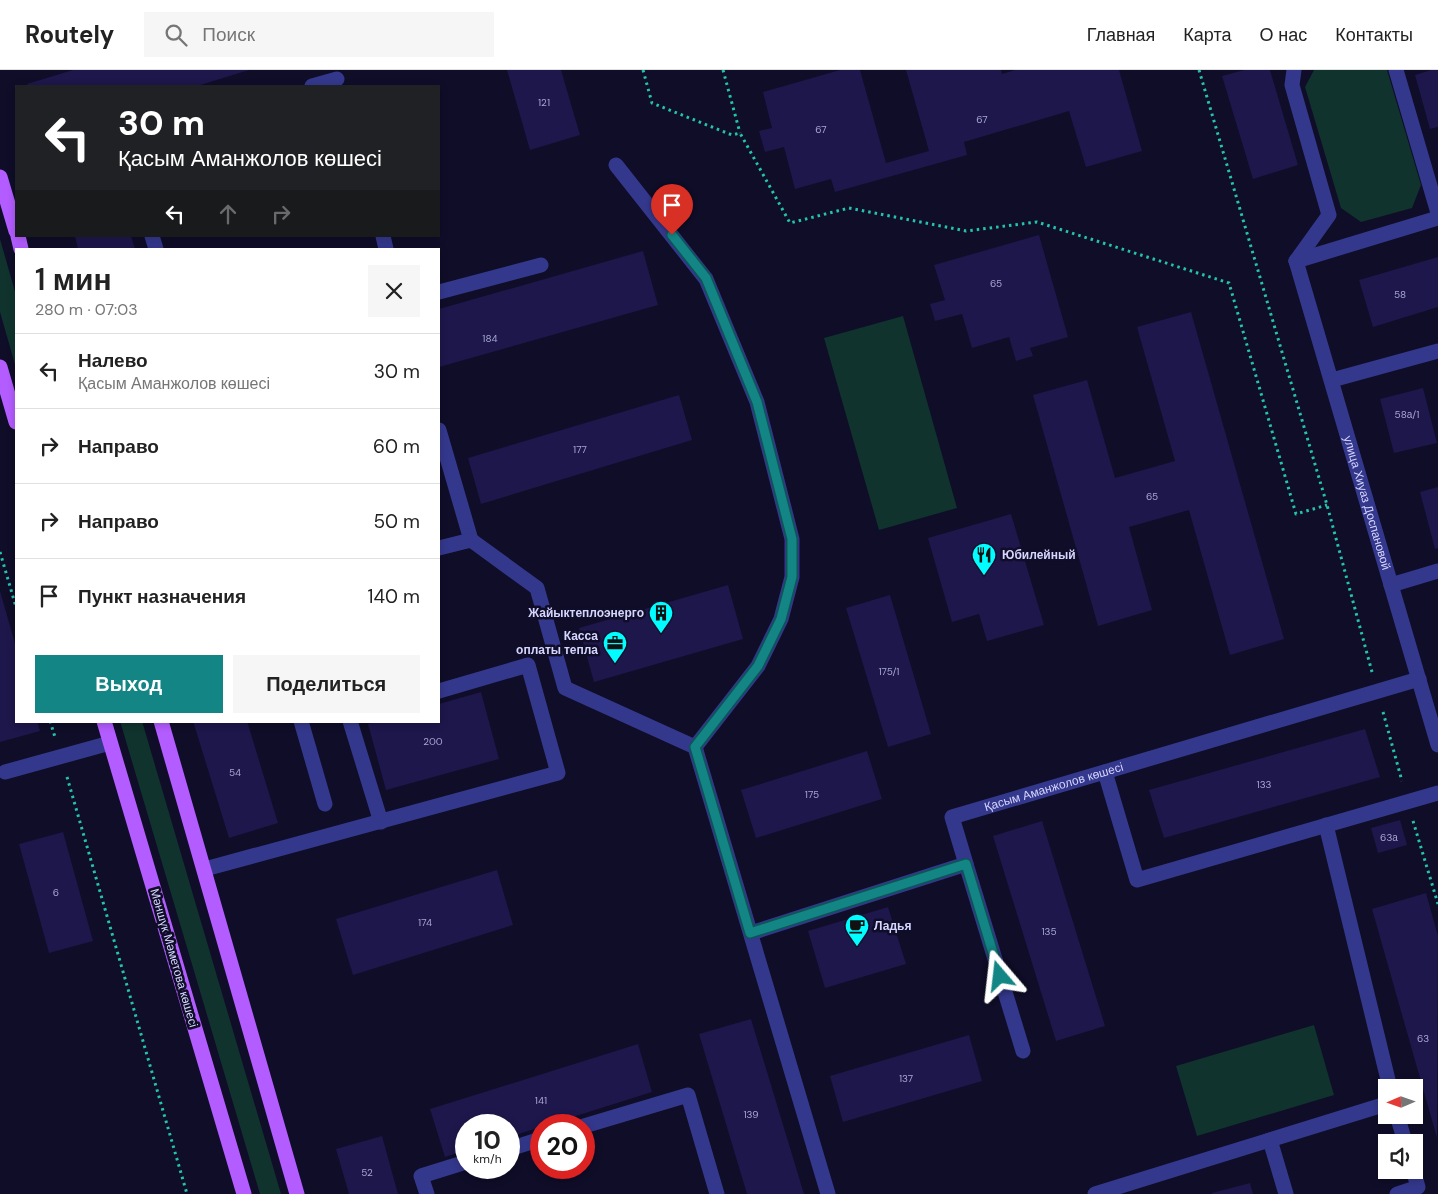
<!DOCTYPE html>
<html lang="ru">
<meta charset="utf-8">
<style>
:root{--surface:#fff;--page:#f6f6f6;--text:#222;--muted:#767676;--line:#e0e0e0;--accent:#138585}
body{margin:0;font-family:"DM Sans",sans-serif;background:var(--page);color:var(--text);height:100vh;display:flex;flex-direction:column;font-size:19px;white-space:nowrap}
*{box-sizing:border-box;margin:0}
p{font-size:16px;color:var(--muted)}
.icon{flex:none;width:28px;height:28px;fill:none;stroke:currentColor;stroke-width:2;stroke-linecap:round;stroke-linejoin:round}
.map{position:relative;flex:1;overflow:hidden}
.drawer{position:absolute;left:15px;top:178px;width:425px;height:475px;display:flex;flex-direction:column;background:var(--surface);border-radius:0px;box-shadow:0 2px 8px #0003}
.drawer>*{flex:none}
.top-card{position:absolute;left:15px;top:15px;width:425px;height:152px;border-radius:0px;box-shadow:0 2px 8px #0003;background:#202124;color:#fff;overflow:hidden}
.needle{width:32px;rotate:268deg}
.buttons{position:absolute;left:1378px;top:1009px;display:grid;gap:10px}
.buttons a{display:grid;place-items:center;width:45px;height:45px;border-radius:0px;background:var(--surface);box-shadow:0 2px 8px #0003;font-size:25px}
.speed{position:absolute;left:455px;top:1044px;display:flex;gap:10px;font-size:25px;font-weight:700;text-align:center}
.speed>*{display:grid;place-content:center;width:65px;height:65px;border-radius:50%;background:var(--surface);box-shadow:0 2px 8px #0003;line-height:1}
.speed small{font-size:12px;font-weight:400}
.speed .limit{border:8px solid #d22;background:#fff;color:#111}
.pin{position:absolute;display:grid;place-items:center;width:42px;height:42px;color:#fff;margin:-51px -21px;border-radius:50% 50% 50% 0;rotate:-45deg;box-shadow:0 0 5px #0007}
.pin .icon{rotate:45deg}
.me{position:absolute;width:55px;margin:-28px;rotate:343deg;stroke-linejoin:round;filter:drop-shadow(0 0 4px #0008)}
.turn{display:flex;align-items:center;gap:18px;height:105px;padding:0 20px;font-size:22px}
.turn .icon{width:65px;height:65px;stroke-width:2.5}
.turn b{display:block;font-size:35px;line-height:42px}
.lanes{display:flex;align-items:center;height:48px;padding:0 20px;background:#0003;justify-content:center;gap:25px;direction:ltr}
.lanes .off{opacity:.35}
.round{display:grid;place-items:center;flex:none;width:52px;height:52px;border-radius:0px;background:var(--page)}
.summary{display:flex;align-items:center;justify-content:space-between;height:85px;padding:0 20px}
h1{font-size:30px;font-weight:600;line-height:38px}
.cta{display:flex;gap:10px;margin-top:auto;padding:10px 20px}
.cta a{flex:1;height:58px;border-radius:0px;background:var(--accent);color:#fff;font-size:20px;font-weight:600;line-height:58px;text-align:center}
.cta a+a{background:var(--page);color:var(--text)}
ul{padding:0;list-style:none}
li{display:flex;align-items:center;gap:15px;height:75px;padding:0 20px;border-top:1px solid var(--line)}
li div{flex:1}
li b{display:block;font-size:19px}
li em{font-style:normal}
header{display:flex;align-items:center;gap:30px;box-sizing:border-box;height:70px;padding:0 25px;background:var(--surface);border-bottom:1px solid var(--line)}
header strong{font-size:24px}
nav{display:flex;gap:28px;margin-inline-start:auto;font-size:18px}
.search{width:350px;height:45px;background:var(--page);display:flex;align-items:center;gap:12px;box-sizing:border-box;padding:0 18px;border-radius:0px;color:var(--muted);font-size:19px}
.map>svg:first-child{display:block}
.green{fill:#10332e}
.building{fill:#1d174b}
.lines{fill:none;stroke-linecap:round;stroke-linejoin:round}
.path{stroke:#24c4ac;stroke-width:3;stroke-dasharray:2.5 4;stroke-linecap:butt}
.minor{stroke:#34388c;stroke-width:15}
.major{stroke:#b35cff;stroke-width:15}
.route-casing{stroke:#0c5656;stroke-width:12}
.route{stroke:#138585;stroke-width:9}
.labels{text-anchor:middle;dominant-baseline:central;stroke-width:5;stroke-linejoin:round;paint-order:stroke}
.number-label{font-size:10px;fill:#a8a6d2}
.street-label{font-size:12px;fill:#d6d5ff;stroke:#0f0d28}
.poi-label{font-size:12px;font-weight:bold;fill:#d6d5ff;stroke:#0f0d28;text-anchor:start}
</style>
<header>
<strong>Routely</strong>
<div class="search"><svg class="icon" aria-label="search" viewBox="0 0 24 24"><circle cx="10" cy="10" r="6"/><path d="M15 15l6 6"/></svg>Поиск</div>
<nav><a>Главная</a><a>Карта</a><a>О нас</a><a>Контакты</a></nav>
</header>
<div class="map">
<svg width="1438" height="1124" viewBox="0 0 1438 1124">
<rect width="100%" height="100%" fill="#0f0d28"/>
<path class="green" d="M 1314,0 L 1387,0 L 1421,115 L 1412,138 L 1361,152 L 1341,138 L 1305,17 Z
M 0,169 L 16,225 L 16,298 L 0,242 Z
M 903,246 L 957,438 L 879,460 L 824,268 Z
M 120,651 L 142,651 L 281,1124 L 260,1124 Z
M 1314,955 L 1334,1025 L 1197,1066 L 1176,996 Z"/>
<path class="building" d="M 73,0 L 249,0 L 197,16 L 28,16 L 27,14 Z
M 507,0 L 561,0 L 580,65 L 530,80 Z
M 840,0 L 860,0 L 886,93 L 929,81 L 906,0 L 1001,0 L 1002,4 L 1015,0 L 1119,0 L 1142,81 L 1086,97 L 1069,41 L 964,72 L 967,85 L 835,122 L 831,109 L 795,119 L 784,77 L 765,82 L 759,61 L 772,58 L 763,22 Z
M 1244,0 L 1270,0 L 1298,95 L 1253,109 L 1222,6 Z
M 1431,0 L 1438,0 L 1438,57 L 1430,59 L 1415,5 Z
M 1039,165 L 1068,267 L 1030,278 L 1033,286 L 1016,291 L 1009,267 L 972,278 L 962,244 L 935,251 L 930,234 L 945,230 L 934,195 Z
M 75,166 L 131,166 L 135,179 L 78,179 Z
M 643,181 L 658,235 L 439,297 L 439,239 Z
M 1438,187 L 1438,237 L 1373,257 L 1359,210 Z
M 1191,242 L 1284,569 L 1230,585 L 1189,440 L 1129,457 L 1152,540 L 1098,556 L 1033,325 L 1087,310 L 1115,408 L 1175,391 L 1137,257 Z
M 1423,318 L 1437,373 L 1394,383 L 1380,329 Z
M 679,325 L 692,370 L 481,434 L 468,388 Z
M 1438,417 L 1438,478 L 1435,479 L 1420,422 Z
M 1011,444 L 1044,555 L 987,571 L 979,544 L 952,552 L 928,468 Z
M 728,515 L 743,569 L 594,612 L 579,558 Z
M 0,521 L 16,577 L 16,651 L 37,651 L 40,661 L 0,672 Z
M 890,525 L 931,664 L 888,677 L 846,538 Z
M 481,622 L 499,689 L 386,720 L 368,654 L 376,651 L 439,651 L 439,634 Z
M 193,651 L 247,651 L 278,753 L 229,768 Z
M 1365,659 L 1380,707 L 1164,768 L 1149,720 Z
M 867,681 L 882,729 L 756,768 L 741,720 Z
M 1400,750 L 1407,775 L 1378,783 L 1371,758 Z
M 1042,751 L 1105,956 L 1056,971 L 993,766 Z
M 63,762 L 93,871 L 49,883 L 19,774 Z
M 497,800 L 513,855 L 353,905 L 336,849 Z
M 1426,823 L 1438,866 L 1437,1068 L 1372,839 Z
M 888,837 L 906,894 L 825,918 L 808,861 Z
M 751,949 L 804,1124 L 747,1124 L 699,964 Z
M 969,965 L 982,1011 L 843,1052 L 830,1006 Z
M 638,974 L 652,1022 L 509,1067 L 509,1055 L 466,1055 L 466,1080 L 445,1087 L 430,1039 Z
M 382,1066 L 398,1124 L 349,1124 L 336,1079 Z
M 1250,1113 L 1253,1124 L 1212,1124 L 1212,1123 Z"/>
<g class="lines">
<path class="path" d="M 643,0 L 652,33 L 732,65 L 740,63 L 790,153 L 849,138 L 966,161 L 1037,152 L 1229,213 L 1296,444 L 1327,435
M 723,0 L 740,63
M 1199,0 L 1327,435 L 1372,602
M 0,482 L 16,537
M 1383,642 L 1402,711
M 50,651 L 55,667
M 67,707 L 187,1124
M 1413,751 L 1438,834"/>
<g class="minor">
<path d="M 1294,0 L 1292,15 L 1329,145 L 1296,191"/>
<path d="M 1396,0 L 1438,143"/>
<path d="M 312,16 L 337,9"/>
<path d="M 616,95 L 706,209 L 757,332 L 792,469 L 792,507 L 781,549 L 758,596 L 695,677"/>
<path d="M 152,166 L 156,179"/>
<path d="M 383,166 L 386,179"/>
<path id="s1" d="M 1296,191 L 1438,675"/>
<path d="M 1296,191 L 1438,148"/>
<path d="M 439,222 L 541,195"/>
<path d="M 1332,310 L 1438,281"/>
<path d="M 439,360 L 471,470"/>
<path d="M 439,478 L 471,470 L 537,518 L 565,618 L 695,677 L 828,1124"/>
<path d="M 1391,515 L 1438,501"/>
<path d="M 301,651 L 325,734"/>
<path d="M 350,651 L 381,752"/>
<path d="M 5,702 L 110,673"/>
<path d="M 1105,702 L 1137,810 L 1438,723"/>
<path d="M 1326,755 L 1390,1018"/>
<path d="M 966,794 L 1023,981"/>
<path d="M 205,799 L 558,703 L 528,595 L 439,621"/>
<path id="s2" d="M 751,863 L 966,794 L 952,747 L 1419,609"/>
<path d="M 1397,1045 L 1405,1072"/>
<path d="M 584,1056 L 688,1025 L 717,1124"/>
<path d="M 1270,1070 L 1286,1124"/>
<path d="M 509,1079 L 541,1069"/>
<path d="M 427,1124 L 421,1106 L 466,1092"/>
<path d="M 1095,1124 L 1386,1034"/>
<path d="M 1397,1124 L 1418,1117 L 1413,1100"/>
</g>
<path class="major" d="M 0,107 L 16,161
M 18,166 L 21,179
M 0,297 L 16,352
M 104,651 L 244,1124
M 161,651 L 297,1124"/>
</g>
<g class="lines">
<defs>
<path id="route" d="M 672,165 L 706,208 L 757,332 L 792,469 L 792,507 L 781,549 L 758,596 L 695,677 L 750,863 L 966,794 L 1000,906"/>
</defs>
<use href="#route" class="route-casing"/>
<use href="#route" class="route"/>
</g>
<defs>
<symbol id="restaurant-pin" viewBox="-11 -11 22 30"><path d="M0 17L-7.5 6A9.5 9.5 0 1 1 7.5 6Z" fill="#01fdff" stroke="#0f0d28"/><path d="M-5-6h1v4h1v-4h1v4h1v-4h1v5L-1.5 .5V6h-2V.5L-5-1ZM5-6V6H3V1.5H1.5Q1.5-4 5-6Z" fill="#111"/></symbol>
<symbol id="building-pin" viewBox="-11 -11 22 30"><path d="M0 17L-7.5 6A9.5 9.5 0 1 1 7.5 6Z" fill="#01fdff" stroke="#0f0d28"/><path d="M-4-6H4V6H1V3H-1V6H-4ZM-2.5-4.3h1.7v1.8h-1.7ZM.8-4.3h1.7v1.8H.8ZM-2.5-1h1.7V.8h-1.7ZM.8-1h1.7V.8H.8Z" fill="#111"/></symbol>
<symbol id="office-pin" viewBox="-11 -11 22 30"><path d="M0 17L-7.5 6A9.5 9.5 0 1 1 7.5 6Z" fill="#01fdff" stroke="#0f0d28"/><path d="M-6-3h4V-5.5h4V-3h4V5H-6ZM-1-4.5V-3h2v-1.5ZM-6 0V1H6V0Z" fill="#111"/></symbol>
<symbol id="cafe-pin" viewBox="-11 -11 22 30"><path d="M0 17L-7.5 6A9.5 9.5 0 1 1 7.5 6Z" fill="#01fdff" stroke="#0f0d28"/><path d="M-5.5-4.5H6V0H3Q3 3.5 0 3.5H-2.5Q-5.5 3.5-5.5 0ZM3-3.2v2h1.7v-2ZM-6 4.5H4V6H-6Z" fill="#111"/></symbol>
</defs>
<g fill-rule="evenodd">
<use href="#restaurant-pin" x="970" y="471" width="28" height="38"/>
<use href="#building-pin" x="647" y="529" width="28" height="38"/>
<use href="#office-pin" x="601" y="559" width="28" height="38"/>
<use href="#cafe-pin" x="843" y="842" width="28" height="38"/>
</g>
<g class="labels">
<g class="number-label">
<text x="544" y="32">121</text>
<text x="982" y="49">67</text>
<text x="821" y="59">67</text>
<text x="996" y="213">65</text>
<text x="1400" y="224">58</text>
<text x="490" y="268">184</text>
<text x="1407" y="344">58а/1</text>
<text x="580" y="379">177</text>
<text x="1152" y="426">65</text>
<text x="889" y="601">175/1</text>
<text x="433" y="671">200</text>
<text x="235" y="702">54</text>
<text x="1264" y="714">133</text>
<text x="812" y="724">175</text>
<text x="1389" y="767">63а</text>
<text x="56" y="822">6</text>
<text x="425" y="852">174</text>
<text x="1049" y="861">135</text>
<text x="1423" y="968">63</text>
<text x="906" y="1008">137</text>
<text x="541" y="1030">141</text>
<text x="751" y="1044">139</text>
<text x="367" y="1102">52</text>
</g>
<g class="street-label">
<text stroke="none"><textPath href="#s1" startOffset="252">улица Хиуаз Доспановой</textPath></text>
<text stroke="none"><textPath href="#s2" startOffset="381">Қасым Аманжолов көшесі</textPath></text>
<text transform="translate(174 888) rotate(74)">Мәншүк Мәметова көшесі</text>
</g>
<g class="poi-label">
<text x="1002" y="485">Юбилейный</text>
<text x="644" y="543" text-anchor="end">Жайыктеплоэнерго</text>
<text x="598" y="566" text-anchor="end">Касса<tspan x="598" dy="14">оплаты тепла</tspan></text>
<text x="874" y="856">Ладья</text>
</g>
</g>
</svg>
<div class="buttons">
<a><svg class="needle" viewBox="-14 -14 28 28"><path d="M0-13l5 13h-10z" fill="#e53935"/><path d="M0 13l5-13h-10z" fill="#767676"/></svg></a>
<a><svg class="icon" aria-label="sound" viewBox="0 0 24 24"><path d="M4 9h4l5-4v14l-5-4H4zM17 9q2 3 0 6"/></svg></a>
</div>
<div class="speed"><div>10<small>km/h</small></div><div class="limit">20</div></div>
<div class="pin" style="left:672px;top:165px;background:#d93025"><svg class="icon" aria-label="arrive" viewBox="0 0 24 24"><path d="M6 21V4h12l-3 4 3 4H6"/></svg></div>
<svg class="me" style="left:1000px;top:906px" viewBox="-20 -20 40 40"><path d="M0-17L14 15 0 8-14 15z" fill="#138585" stroke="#fff" stroke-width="4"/></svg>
<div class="top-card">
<div class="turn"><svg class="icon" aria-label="left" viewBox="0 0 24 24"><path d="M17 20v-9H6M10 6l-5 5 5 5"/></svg><div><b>30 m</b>Қасым Аманжолов көшесі</div></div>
<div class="lanes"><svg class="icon" aria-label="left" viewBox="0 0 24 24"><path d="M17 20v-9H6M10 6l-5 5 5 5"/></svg><svg class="icon off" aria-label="ahead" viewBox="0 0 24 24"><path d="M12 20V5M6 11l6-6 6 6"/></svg><svg class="icon off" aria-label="right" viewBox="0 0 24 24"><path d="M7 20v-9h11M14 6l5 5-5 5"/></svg></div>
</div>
<section class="drawer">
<div class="summary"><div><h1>1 мин</h1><p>280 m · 07:03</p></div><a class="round"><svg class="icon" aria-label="close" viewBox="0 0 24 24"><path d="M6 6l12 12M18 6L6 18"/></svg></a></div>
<ul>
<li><svg class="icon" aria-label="left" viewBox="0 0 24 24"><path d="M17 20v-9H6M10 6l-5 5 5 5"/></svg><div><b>Налево</b><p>Қасым Аманжолов көшесі</p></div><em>30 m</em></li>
<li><svg class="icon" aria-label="right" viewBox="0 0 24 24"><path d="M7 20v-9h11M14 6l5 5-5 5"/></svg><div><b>Направо</b></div><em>60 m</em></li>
<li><svg class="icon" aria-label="right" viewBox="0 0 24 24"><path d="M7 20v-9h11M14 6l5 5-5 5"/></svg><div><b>Направо</b></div><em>50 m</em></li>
<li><svg class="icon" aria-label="arrive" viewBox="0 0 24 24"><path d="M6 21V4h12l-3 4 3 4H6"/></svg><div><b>Пункт назначения</b></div><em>140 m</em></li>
</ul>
<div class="cta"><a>Выход</a><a>Поделиться</a></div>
</section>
</div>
